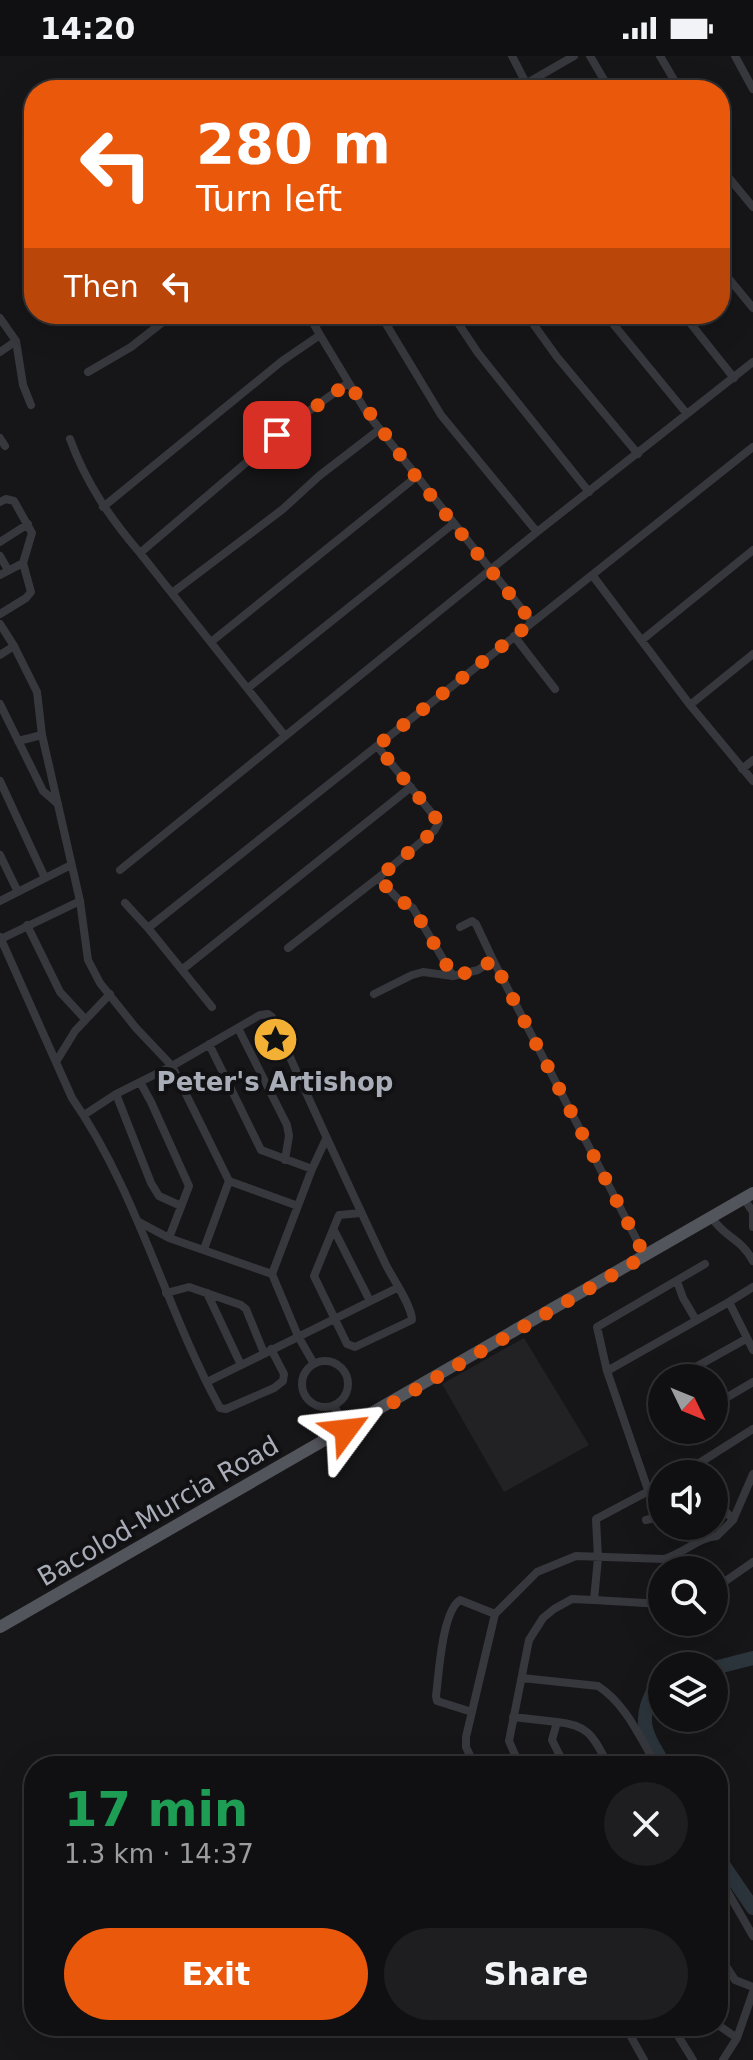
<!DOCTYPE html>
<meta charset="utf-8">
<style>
:root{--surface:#101012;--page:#1e1e20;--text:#f1f3f6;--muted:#9c9d9f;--line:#303032;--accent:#ea580c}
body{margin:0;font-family:"DejaVu Sans",sans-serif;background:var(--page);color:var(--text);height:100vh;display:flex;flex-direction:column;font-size:30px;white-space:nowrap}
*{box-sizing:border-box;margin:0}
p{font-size:26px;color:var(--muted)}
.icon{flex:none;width:44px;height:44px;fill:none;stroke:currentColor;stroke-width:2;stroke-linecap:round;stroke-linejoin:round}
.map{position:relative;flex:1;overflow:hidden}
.details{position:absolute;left:24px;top:1700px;width:704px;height:280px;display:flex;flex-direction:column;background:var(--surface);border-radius:32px;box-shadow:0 8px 32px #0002,0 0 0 2px var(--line)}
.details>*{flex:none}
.banner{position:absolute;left:24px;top:24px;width:706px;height:244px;border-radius:32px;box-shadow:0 8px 32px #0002,0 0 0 2px var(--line);background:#ea580c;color:#fff;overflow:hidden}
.needle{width:52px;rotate:133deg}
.tools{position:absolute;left:648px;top:1308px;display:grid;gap:16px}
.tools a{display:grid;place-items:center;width:80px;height:80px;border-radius:50%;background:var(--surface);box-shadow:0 8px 32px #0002,0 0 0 2px var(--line);font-size:40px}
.pin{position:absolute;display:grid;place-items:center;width:68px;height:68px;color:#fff;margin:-34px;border-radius:16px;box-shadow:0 4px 12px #0006}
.me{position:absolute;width:88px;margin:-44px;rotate:60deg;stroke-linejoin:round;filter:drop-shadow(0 0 6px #0008)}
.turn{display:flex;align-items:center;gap:28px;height:168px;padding:0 40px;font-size:36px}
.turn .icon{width:104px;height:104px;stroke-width:2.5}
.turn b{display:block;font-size:56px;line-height:68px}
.then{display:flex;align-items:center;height:76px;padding:0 40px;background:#0003;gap:16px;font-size:30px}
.round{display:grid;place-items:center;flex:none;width:84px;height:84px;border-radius:42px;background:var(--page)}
.overview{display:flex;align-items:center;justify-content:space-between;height:136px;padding:0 40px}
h1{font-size:48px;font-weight:600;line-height:60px;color:#1e9e55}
.button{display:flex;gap:16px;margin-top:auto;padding:16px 40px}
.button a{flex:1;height:92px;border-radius:48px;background:var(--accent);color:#fff;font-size:32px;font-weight:600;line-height:92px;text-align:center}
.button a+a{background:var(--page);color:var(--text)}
.status{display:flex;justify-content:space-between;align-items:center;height:56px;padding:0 40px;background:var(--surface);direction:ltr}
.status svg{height:22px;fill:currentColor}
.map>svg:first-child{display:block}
.built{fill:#222225}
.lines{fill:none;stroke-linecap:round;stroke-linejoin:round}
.river{stroke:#2c353c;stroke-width:14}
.minor{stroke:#37383d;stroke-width:8}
.primary{stroke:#53555c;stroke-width:12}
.route{stroke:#ea580c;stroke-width:14;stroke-dasharray:0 25.2}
.labels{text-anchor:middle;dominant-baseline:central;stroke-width:8;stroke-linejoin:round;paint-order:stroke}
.poi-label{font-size:26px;font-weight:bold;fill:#a8adb8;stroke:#111113}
.street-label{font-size:26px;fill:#a8adb8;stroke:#111113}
</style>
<div class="status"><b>14:20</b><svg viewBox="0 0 49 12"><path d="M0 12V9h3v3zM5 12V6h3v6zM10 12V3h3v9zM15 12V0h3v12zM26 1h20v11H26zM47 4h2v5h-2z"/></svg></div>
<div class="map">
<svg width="753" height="2004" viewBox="0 0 753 2004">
<rect width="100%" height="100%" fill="#161618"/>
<path class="built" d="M 524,1282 L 589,1389 L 504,1436 L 442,1328 Z"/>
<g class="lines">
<path class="river" d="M 714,1612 L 753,1602
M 662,1625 L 658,1626 C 636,1665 644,1674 665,1710
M 718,1801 L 753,1852"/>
<path class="minor" d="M 512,0 L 526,27
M 590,0 L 610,34
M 660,0 L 680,34
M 735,0 L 753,33
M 515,34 L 574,0
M 720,111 L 753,151
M 720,212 L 753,252
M 380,258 L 441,359 L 537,476
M 452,258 L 478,297 L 589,436
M 526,258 L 557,301 L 638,398
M 605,258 L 687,358
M 683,258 L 734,322
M 0,262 L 16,285 L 23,329 L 31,349
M 320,279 L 367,357 L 532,566
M 0,296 L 16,285
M 88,316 L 131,291 L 173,258
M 0,382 L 5,390
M 70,383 C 86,427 110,462 140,497 L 295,365 L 348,327
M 0,446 L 6,443 L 14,445 L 32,477 L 23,507 L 31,536 L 26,542 L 0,558
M 103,451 L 282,305 L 320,279 L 308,258
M 0,486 L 28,468
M 140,497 L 285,680
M 0,500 L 8,514
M 0,519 L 23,507
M 593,520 L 690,649 L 753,725
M 172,537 L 283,453 L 319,420 L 380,373
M 0,568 L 14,590 L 37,636 L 42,679 L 80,845 L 88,904 L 100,927 L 136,972 L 172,1010 L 229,1125 L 298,1150
M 514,580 L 555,633
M 642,584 L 753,494
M 211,586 L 416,421
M 0,599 L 14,590
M 248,632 L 453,468
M 0,648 L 43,735 L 58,748
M 690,649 L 753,598
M 18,685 L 42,679
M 377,690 L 439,766 L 434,775 L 378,822 L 398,843 L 413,852 L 453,920
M 742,713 L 753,704
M 0,725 L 45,822
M 0,799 L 18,836
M 120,814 L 537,476 L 753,306
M 0,845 L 71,809
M 125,847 L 148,872
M 27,869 L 60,936 L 85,963
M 0,881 L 72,1042 C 138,1137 165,1252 220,1352 L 226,1353 L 274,1332 L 283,1325 L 284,1318 L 271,1293
M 1,883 L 80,845
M 288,892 L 378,822
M 493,904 L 645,1200
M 183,913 L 411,731
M 374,938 L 412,919 L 423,916 L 453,920 L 478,914 L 493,904 L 476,868 L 472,865 L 460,871
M 212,951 L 148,872 L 753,391
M 238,972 L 287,1069 L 289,1080 L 285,1104
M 209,988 L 261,1094 L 312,1113
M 56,1006 L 75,975 L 110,938
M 140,1026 L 151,1046 L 189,1130 L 169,1182
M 116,1038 L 151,1127 L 159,1140 L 181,1150
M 84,1059 L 116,1038 L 172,1010 L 260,959 L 268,958 L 272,961 C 309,1044 347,1126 386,1209 C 393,1223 412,1250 412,1264 L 355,1291 L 347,1288 L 314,1220 L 339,1159 L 361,1157
M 744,1143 L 753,1156 L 753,1171
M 712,1162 C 726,1183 740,1181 753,1205
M 139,1166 L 169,1182 L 272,1218
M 334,1174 L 370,1245
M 204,1193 L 229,1125
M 677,1225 L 683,1242 L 696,1264
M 166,1237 L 189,1231 L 241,1249 L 246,1253 L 264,1297
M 207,1237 L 241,1309
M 729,1246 L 753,1231
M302 1328a23 23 0 1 1 46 0a23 23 0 1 1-46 0Z
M 314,1308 L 298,1280 L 272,1218 L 312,1113 L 326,1083
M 607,1315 L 729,1246 L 753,1294
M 676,1322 L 746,1283
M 209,1325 L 397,1232
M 662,1332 L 659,1342 L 662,1352
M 334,1349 L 346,1374
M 714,1349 L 753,1326
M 682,1418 L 753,1373
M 648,1434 L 607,1315 L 597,1271 L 705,1208
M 714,1441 L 733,1464
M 646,1464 L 662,1460
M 714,1533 L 753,1506
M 594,1544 L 662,1548
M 522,1622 L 598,1630 C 626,1648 640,1682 657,1710
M 472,1656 L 437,1645 L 436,1640 C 439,1617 442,1556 460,1544 L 495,1558
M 513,1661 L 557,1666 L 552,1684 L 565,1710
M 557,1666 C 591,1669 594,1683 609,1710
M 475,1710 L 466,1691 L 466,1681 L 495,1558 L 537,1516 L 576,1500 L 664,1503 C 683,1498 697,1482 717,1480 L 733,1464 L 753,1418
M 520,1710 L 509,1685 L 529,1584 L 543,1562 L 554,1553 L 572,1543 L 594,1544 L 598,1502 L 596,1463 L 662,1428
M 718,1819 L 753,1880
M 718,1898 L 735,1924 L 753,1931
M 718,1969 L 737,1982
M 625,1970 L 644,2004
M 672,1970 L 693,2004
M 723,2004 L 737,1982 L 753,1936"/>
<path class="primary" d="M 0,1571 L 753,1137"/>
</g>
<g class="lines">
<path class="route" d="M 277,379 L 348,327 L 416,421 L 532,566 L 377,690 L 439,766 L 434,775 L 378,822 L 398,843 L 413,852 L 453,920 L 478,914 L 493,904 L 645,1200 L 346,1374"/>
</g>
<defs>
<symbol id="sight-disc" viewBox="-11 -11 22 22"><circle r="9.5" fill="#f2b134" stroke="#111113"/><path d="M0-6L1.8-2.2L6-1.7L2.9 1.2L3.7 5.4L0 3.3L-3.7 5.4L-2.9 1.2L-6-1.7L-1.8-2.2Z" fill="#111"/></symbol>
</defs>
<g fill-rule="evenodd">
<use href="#sight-disc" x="250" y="958" width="51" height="51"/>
</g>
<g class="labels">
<g class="poi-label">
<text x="275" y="1026">Peter's Artishop</text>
</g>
<g class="street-label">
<text transform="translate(158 1455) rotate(-30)">Bacolod-Murcia Road</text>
</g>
</g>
</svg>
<div class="tools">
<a><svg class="needle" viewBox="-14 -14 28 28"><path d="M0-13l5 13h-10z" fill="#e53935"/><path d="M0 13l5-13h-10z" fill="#9c9d9f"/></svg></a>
<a><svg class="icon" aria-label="sound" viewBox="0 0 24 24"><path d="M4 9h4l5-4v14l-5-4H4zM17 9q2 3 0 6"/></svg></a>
<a><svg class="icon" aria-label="search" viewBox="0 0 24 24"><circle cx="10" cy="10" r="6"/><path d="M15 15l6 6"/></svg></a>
<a><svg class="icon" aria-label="layers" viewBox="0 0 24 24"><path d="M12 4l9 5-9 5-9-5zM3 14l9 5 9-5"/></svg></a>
</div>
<div class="pin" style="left:277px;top:379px;background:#d93025"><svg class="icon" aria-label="arrive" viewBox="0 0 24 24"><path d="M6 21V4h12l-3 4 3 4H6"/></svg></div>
<svg class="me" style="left:346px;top:1374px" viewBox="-20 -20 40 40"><path d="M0-17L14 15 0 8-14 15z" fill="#ea580c" stroke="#fff" stroke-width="4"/></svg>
<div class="banner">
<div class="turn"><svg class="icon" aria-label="left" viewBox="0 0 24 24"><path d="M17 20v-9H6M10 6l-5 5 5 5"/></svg><div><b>280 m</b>Turn left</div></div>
<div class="then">Then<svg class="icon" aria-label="left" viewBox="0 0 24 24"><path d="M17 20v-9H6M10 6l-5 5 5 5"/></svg></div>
</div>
<section class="details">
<div class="overview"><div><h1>17 min</h1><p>1.3 km · 14:37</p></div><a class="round"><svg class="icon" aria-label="close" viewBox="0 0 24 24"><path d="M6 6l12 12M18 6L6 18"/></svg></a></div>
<div class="button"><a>Exit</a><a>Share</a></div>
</section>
</div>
